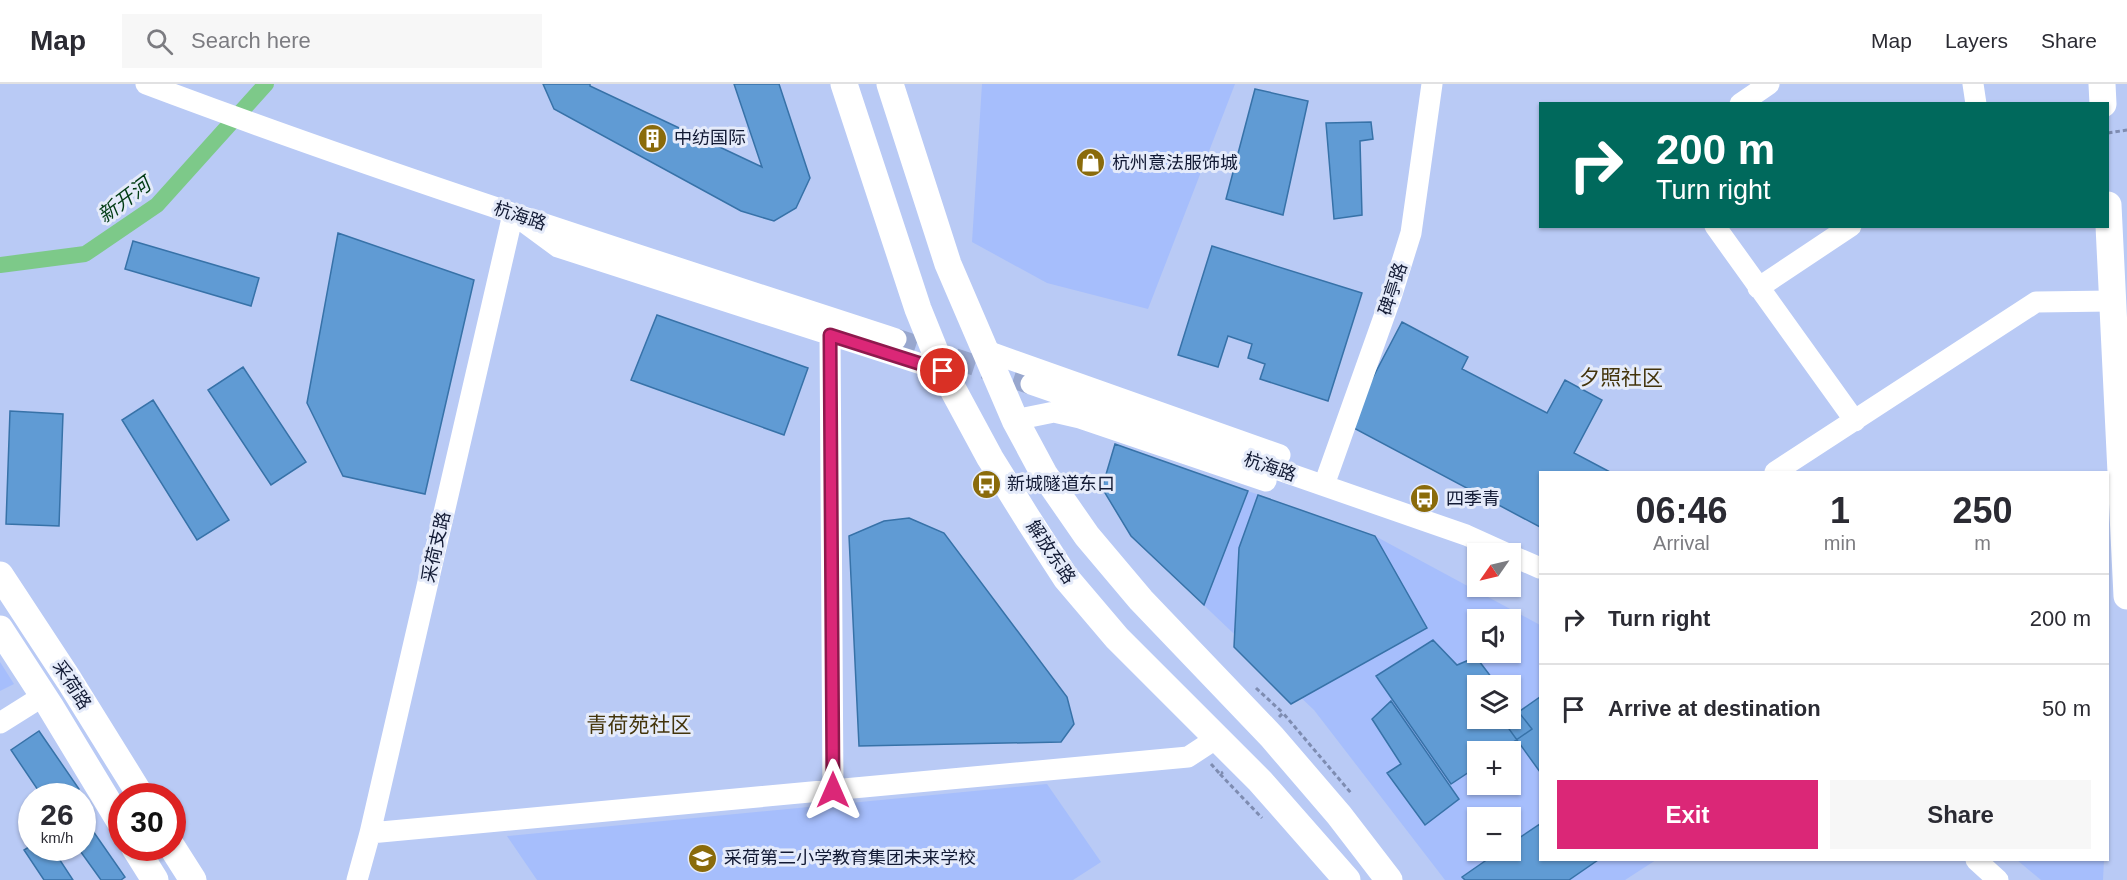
<!DOCTYPE html>
<meta charset="utf-8">
<style>
:root{--surface:#fff;--page:#f7f7f7;--text:#2b2b33;--muted:#7c7c81;--line:#e1e1e2;--accent:#db2777}
body{margin:0;font-family:Arial,"Noto Sans SC",sans-serif;background:var(--page);color:var(--text);height:100vh;display:flex;flex-direction:column;font-size:22px;white-space:nowrap}
*{box-sizing:border-box;margin:0}
p{font-size:20px;color:var(--muted)}
.icon{flex:none;width:33px;height:33px;fill:none;stroke:currentColor;stroke-width:2;stroke-linecap:round;stroke-linejoin:round}
.map{position:relative;flex:1;overflow:hidden}
.sheet{position:absolute;left:1539px;top:387px;width:570px;height:390px;display:flex;flex-direction:column;background:var(--surface);border-radius:0px;box-shadow:0 2px 4px #0004}
.sheet>*{flex:none}
.banner{position:absolute;left:1539px;top:18px;width:570px;height:126px;border-radius:0px;box-shadow:0 2px 4px #0004;background:#00695c;color:#fff;overflow:hidden}
.needle{width:39px;rotate:236deg}
.tools{position:absolute;left:1467px;top:459px;display:grid;gap:12px}
.tools a{display:grid;place-items:center;width:54px;height:54px;border-radius:0px;background:var(--surface);box-shadow:0 2px 4px #0004;font-size:30px}
.speed{position:absolute;left:18px;top:699px;display:flex;gap:12px;font-size:30px;font-weight:700;text-align:center}
.speed>*{display:grid;place-content:center;width:78px;height:78px;border-radius:50%;background:var(--surface);box-shadow:0 2px 4px #0004;line-height:1}
.speed small{font-size:15px;font-weight:400}
.speed .limit{border:9px solid #d22;background:#fff;color:#111}
.pin{position:absolute;display:grid;place-items:center;width:51px;height:51px;color:#fff;margin:-26px;border:3px solid #fff;border-radius:50%;box-shadow:0 2px 6px #0007}
.me{position:absolute;width:66px;margin:-33px;rotate:0deg;stroke-linejoin:round;filter:drop-shadow(0 0 4px #0008)}
.turn{display:flex;align-items:center;gap:21px;height:126px;padding:0 18px;font-size:27px}
.turn .icon{width:78px;height:78px;stroke-width:2.5}
.turn b{display:block;font-size:42px;line-height:51px}
.eta{display:flex;justify-content:space-evenly;align-items:center;height:102px;text-align:center}
.eta b{font-size:36px;font-weight:800;line-height:42px}
.cta{display:flex;gap:12px;margin-top:auto;padding:12px 18px}
.cta a{flex:1;height:69px;border-radius:0px;background:var(--accent);color:#fff;font-size:24px;font-weight:800;line-height:69px;text-align:center}
.cta a+a{background:var(--page);color:var(--text)}
ul{padding:0;list-style:none}
li{display:flex;align-items:center;gap:18px;height:90px;padding:0 18px;border-top:2px solid var(--line)}
li div{flex:1}
li b{display:block;font-size:22px}
li em{font-style:normal}
header{display:flex;align-items:center;gap:36px;box-sizing:border-box;height:84px;padding:0 30px;background:var(--surface);border-bottom:2px solid var(--line)}
header strong{font-size:28px}
nav{display:flex;gap:33px;margin-inline-start:auto;font-size:21px}
.search{width:420px;height:54px;background:var(--page);display:flex;align-items:center;gap:15px;box-sizing:border-box;padding:0 21px;border-radius:0px;color:var(--muted);font-size:22px}
.map>svg:first-child{display:block}
.built{fill:#a6befc;fill-rule:evenodd}
.lines{fill:none;stroke-linecap:round;stroke-linejoin:round}
.canal{stroke:#7dc989;stroke-width:16}
.building{fill:#609bd4;stroke:#3772a8;stroke-width:1.5}
.minor-tunnel{stroke:#98a7ce;stroke-width:21;stroke-dasharray:21 10;stroke-linecap:butt}
.path{stroke:#7e8cb1;stroke-width:3;stroke-dasharray:4.5 3;stroke-linecap:butt}
.minor{stroke:#fff;stroke-width:21}
.major{stroke:#fff;stroke-width:27}
.route-casing{stroke:#8e194d;stroke-width:15}
.route{stroke:#db2777;stroke-width:10}
.labels{text-anchor:middle;dominant-baseline:central;stroke-width:6;stroke-linejoin:round;paint-order:stroke}
.poi-label{font-size:18px;fill:#121a34;stroke:#e5ebfa;text-anchor:start}
.street-label{font-size:18px;fill:#121a34;stroke:#e5ebfa}
.water-label{font-size:20px;font-style:italic;fill:#003b13;stroke:#e5ebfa}
.quarter-label{font-size:21px;fill:#43340b;stroke:#e5ebfa}
</style>
<header>
<strong>Map</strong>
<div class="search"><svg class="icon" aria-label="search" viewBox="0 0 24 24"><circle cx="10" cy="10" r="6"/><path d="M15 15l6 6"/></svg>Search here</div>
<nav><a>Map</a><a>Layers</a><a>Share</a></nav>
</header>
<div class="map">
<svg width="2127" height="796" viewBox="0 0 2127 796">
<rect width="100%" height="100%" fill="#b9caf5"/>
<path class="built" d="M 982,0 L 1235,0 L 1148,225 L 1047,199 L 972,158 Z
M 1115,360 L 1375,452 L 1540,541 L 1540,776 L 1656,776 L 1625,796 L 1445,796 L 1314,626 L 1131,452 L 1102,404 ZM 1478,536 L 1510,536 L 1510,568 L 1478,568 ZM 1478,602 L 1510,602 L 1510,634 L 1478,634 ZM 1478,668 L 1510,668 L 1510,700 L 1478,700 ZM 1478,734 L 1510,734 L 1510,766 L 1478,766 Z
M 0,578 L 14,600 L 0,607 Z
M 1047,700 L 1101,778 L 1073,796 L 537,796 L 507,752 Z
M 2017,776 L 2104,776 L 2103,796 L 2041,796 Z"/>
<g class="lines">
<path class="canal" d="M 0,181 L 85,170 L 157,121 L 266,0"/>
</g>
<path class="building" d="M 543,0 L 590,0 L 590,2 L 762,83 L 734,0 L 779,0 L 810,94 L 796,124 L 774,137 L 741,127 L 554,25 Z
M 1255,5 L 1308,17 L 1283,131 L 1226,115 Z
M 1371,38 L 1373,55 L 1360,57 L 1362,131 L 1334,135 L 1326,39 Z
M 338,149 L 474,196 L 425,410 L 343,392 L 307,319 Z
M 133,157 L 259,194 L 251,222 L 125,185 Z
M 1212,162 L 1362,209 L 1328,317 L 1260,295 L 1265,280 L 1248,274 L 1252,260 L 1228,252 L 1218,283 L 1178,271 Z
M 657,231 L 808,284 L 784,351 L 631,296 Z
M 1402,238 L 1468,273 L 1462,285 L 1547,329 L 1565,296 L 1602,316 L 1574,369 L 1610,388 L 1540,388 L 1540,443 L 1348,341 Z
M 243,283 L 306,378 L 271,401 L 208,306 Z
M 153,316 L 229,436 L 197,456 L 122,336 Z
M 10,327 L 63,330 L 59,442 L 6,440 Z
M 1115,360 L 1248,407 L 1204,521 L 1131,452 L 1102,404 Z
M 1258,411 L 1375,452 L 1427,544 L 1291,620 L 1234,563 L 1239,464 Z
M 909,434 L 944,449 L 1067,613 L 1074,640 L 1061,658 L 859,662 L 849,452 L 884,437 Z
M 1433,556 L 1457,581 L 1476,573 L 1498,602 L 1478,602 L 1478,634 L 1510,634 L 1510,617 L 1532,645 L 1499,668 L 1478,668 L 1478,682 L 1451,700 L 1376,592 Z
M 1540,613 L 1540,688 L 1504,638 Z
M 1391,617 L 1459,715 L 1425,741 L 1387,689 L 1401,680 L 1372,635 Z
M 39,647 L 79,705 L 68,712 L 42,712 L 11,666 Z
M 86,737 L 125,793 L 121,796 L 101,796 L 78,764 L 82,764 L 82,739 Z
M 1540,740 L 1540,776 L 1598,776 L 1569,796 L 1465,796 L 1462,793 L 1501,766 L 1510,766 L 1510,760 Z
M 32,761 L 32,764 L 52,764 L 73,796 L 44,796 L 24,766 Z"/>
<g class="lines">
<path class="minor-tunnel" d="M 896,255 L 1031,300"/>
<path class="path" d="M 2108,49 L 2127,46
M 1256,604 L 1283,629
M 1279,633 L 1283,629 L 1351,709
M 1211,680 L 1220,690 L 1223,688
M 1220,690 L 1262,734"/>
<path class="minor" d="M 146,0 C 393,93 645,173 896,255
M 1973,0 L 1976,20
M 1740,20 L 1769,0
M 1715,142 L 1855,337
M 1758,204 L 1851,142
M 830,251 L 833,706
M 984,266 L 1280,371
M 1031,300 L 1466,451 L 1508,470
M 1015,336 L 1054,328 L 1080,334 L 1266,397
M 1775,388 L 2036,218 L 2112,217
M 1324,401 L 1391,213 L 1411,149 L 1432,0
M 1510,471 L 1540,484
M 0,639 L 43,612
M 370,749 L 1188,673 L 1217,654
M 1976,776 L 1998,796
M 357,796 L 370,749 L 513,130 L 558,163 L 943,287"/>
<path class="major" d="M 844,0 L 918,225 L 943,287 L 990,374 L 1026,432 L 1066,494 L 1117,554 L 1260,697 L 1347,796
M 890,0 L 948,180 L 1015,336 L 1044,390 L 1087,452 L 1141,516 L 1272,653 L 1339,731 L 1389,796
M 2102,0 L 2103,20
M 2108,121 L 2127,512
M 0,491 L 69,596 L 141,712
M 0,545 L 50,622 L 122,741
M 172,763 L 193,796
M 135,764 L 155,796"/>
</g>
<g class="lines">
<defs>
<path id="route" d="M 833,706 L 830,251 L 943,287"/>
</defs>
<use href="#route" class="route-casing"/>
<use href="#route" class="route"/>
</g>
<defs>
<symbol id="building-disc" viewBox="-11 -11 22 22"><circle r="9.5" fill="#8a6b0b" stroke="#e5ebfa"/><path d="M-4-6H4V6H1V3H-1V6H-4ZM-2.5-4.3h1.7v1.8h-1.7ZM.8-4.3h1.7v1.8H.8ZM-2.5-1h1.7V.8h-1.7ZM.8-1h1.7V.8H.8Z" fill="#fff"/></symbol>
<symbol id="shop-disc" viewBox="-11 -11 22 22"><circle r="9.5" fill="#8a6b0b" stroke="#e5ebfa"/><path d="M-5-2.5h2.3a2.7 3.5 0 0 1 5.4 0H5L5.5 6h-11ZM-1.5-2.5h3a1.5 2.3 0 0 0-3 0Z" fill="#fff"/></symbol>
<symbol id="bus-disc" viewBox="-11 -11 22 22"><circle r="9.5" fill="#8a6b0b" stroke="#e5ebfa"/><path d="M-5-6H5V4H4V6H2V4H-2V6H-4V4H-5ZM-3.5-4V0h7V-4ZM-3.5 1.2v1.5H-2V1.2ZM2 1.2v1.5H3.5V1.2Z" fill="#fff"/></symbol>
<symbol id="school-disc" viewBox="-11 -11 22 22"><circle r="9.5" fill="#8a6b0b" stroke="#e5ebfa"/><path d="M0-5L7-2L0 1L-7-2ZM-4 1L0 2.5L4 1V4Q0 6-4 4Z" fill="#fff"/></symbol>
</defs>
<g fill-rule="evenodd">
<use href="#building-disc" x="636" y="38" width="33" height="33"/>
<use href="#shop-disc" x="1074" y="62" width="33" height="33"/>
<use href="#bus-disc" x="970" y="384" width="33" height="33"/>
<use href="#bus-disc" x="1408" y="398" width="33" height="33"/>
<use href="#school-disc" x="686" y="758" width="33" height="33"/>
</g>
<g class="labels">
<g class="poi-label">
<text x="674" y="54">中纺国际</text>
<text x="1112" y="79">杭州意法服饰城</text>
<text x="1007" y="400">新城隧道东口</text>
<text x="1446" y="415">四季青</text>
<text x="724" y="774">采荷第二小学教育集团未来学校</text>
</g>
<g class="street-label">
<text transform="translate(520 132) rotate(18)">杭海路</text>
<text transform="translate(1393 205) rotate(-72)">碑亭路</text>
<text transform="translate(1270 383) rotate(19)">杭海路</text>
<text transform="translate(436 463) rotate(-77)">采荷支路</text>
<text transform="translate(1051 468) rotate(56)">解放东路</text>
<text transform="translate(72 601) rotate(57)">采荷路</text>
</g>
<g class="water-label">
<text transform="translate(124 116) rotate(-37)">新开河</text>
</g>
<g class="quarter-label">
<text x="1621" y="293">夕照社区</text>
<text x="639" y="640">青荷苑社区</text>
</g>
</g>
</svg>
<div class="tools">
<a><svg class="needle" viewBox="-14 -14 28 28"><path d="M0-13l5 13h-10z" fill="#e53935"/><path d="M0 13l5-13h-10z" fill="#7c7c81"/></svg></a>
<a><svg class="icon" aria-label="sound" viewBox="0 0 24 24"><path d="M4 9h4l5-4v14l-5-4H4zM17 9q2 3 0 6"/></svg></a>
<a><svg class="icon" aria-label="layers" viewBox="0 0 24 24"><path d="M12 4l9 5-9 5-9-5zM3 14l9 5 9-5"/></svg></a>
<a>+</a>
<a>−</a>
</div>
<div class="speed"><div>26<small>km/h</small></div><div class="limit">30</div></div>
<div class="pin" style="left:943px;top:287px;background:#d93025"><svg class="icon" aria-label="arrive" viewBox="0 0 24 24"><path d="M6 21V4h12l-3 4 3 4H6"/></svg></div>
<svg class="me" style="left:833px;top:706px" viewBox="-20 -20 40 40"><path d="M0-17L14 15 0 8-14 15z" fill="#db2777" stroke="#fff" stroke-width="4"/></svg>
<div class="banner">
<div class="turn"><svg class="icon" aria-label="right" viewBox="0 0 24 24"><path d="M7 20v-9h11M14 6l5 5-5 5"/></svg><div><b>200 m</b>Turn right</div></div>
</div>
<section class="sheet">
<div class="eta">
<div><b>06:46</b><p>Arrival</p></div>
<div><b>1</b><p>min</p></div>
<div><b>250</b><p>m</p></div>
</div>
<ul>
<li><svg class="icon" aria-label="right" viewBox="0 0 24 24"><path d="M7 20v-9h11M14 6l5 5-5 5"/></svg><div><b>Turn right</b></div><em>200 m</em></li>
<li><svg class="icon" aria-label="arrive" viewBox="0 0 24 24"><path d="M6 21V4h12l-3 4 3 4H6"/></svg><div><b>Arrive at destination</b></div><em>50 m</em></li>
</ul>
<div class="cta"><a>Exit</a><a>Share</a></div>
</section>
</div>
